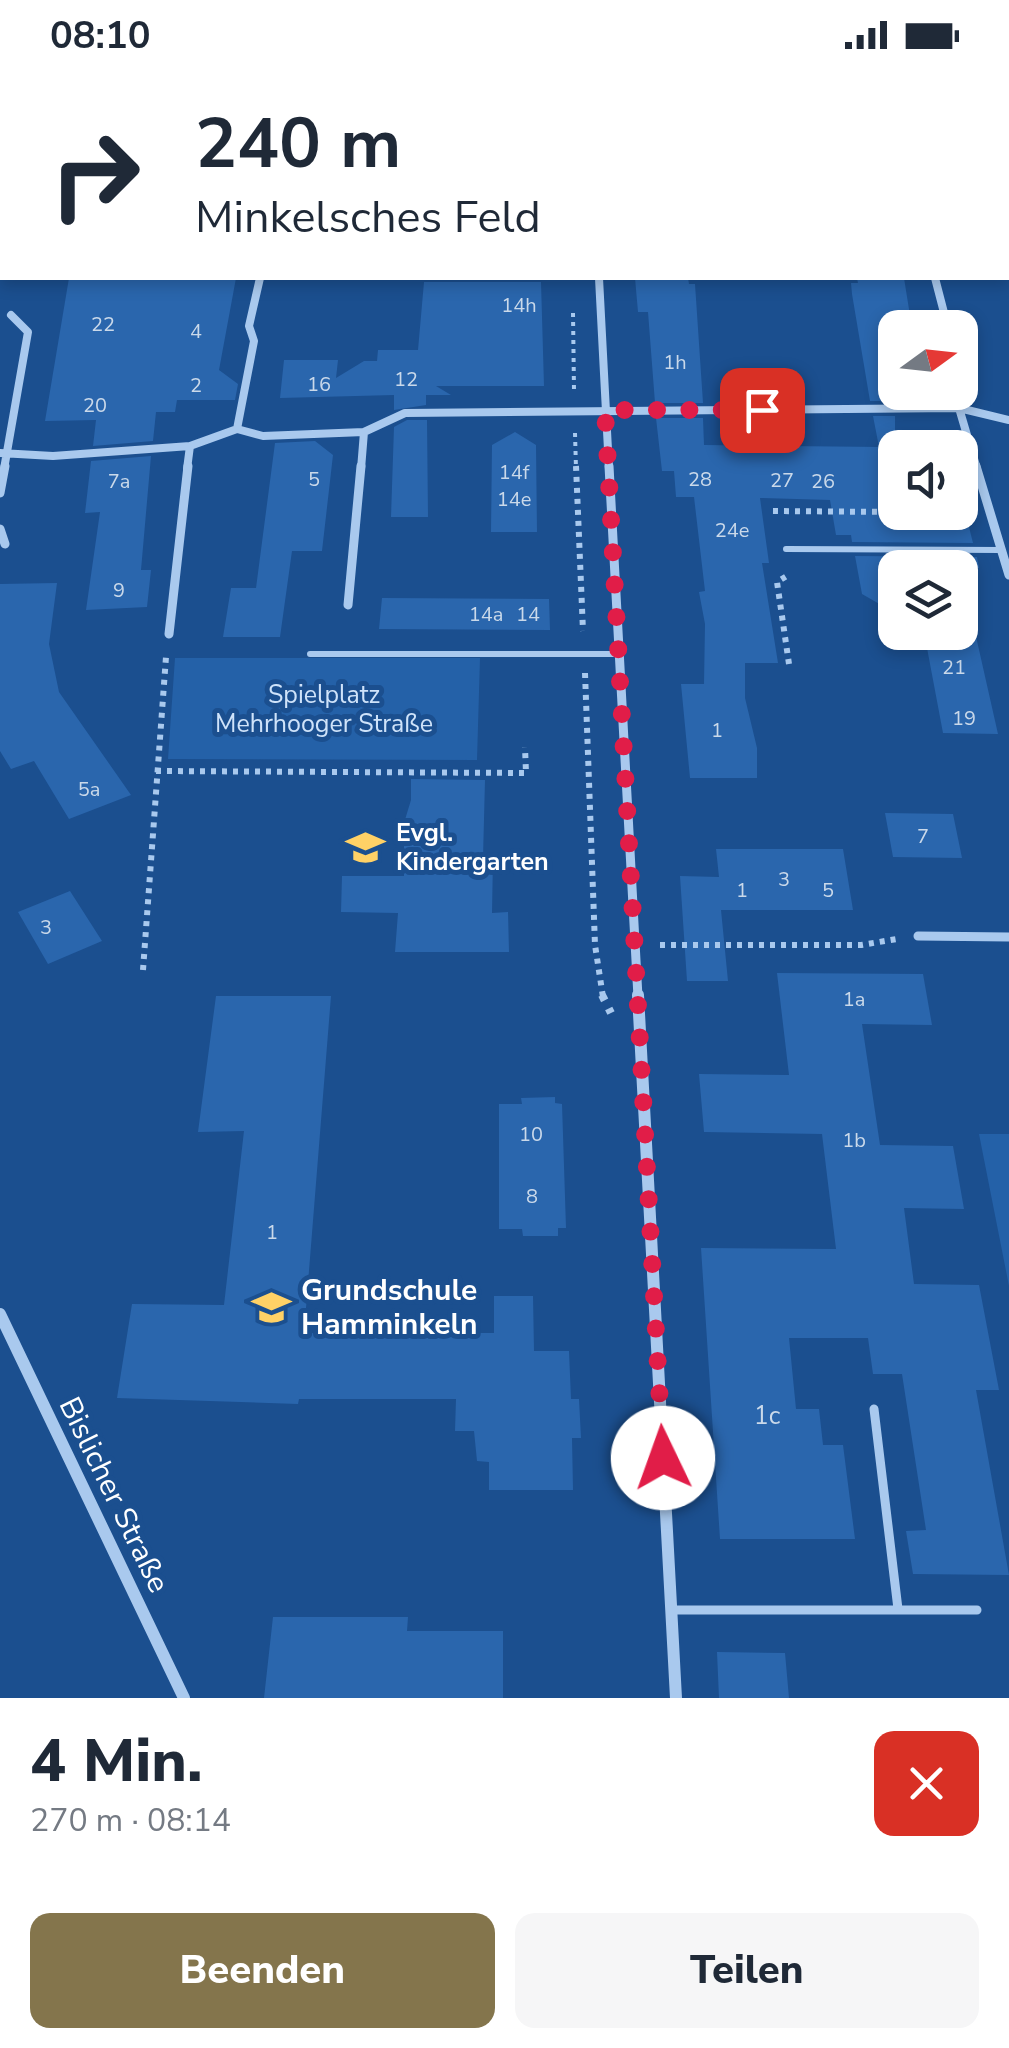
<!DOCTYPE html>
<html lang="de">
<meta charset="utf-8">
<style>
:root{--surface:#fff;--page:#f6f6f7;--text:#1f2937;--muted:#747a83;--accent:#84754c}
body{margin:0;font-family:"Nunito Sans",sans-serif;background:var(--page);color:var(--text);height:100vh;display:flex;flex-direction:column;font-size:38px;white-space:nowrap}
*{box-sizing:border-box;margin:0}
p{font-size:32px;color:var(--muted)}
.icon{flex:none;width:55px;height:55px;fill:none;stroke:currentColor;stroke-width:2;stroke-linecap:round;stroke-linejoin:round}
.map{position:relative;height:1628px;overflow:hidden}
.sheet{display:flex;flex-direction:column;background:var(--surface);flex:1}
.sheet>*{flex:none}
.guide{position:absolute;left:0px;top:0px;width:1010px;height:210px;box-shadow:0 5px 15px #0003;background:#fff;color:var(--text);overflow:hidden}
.needle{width:65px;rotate:75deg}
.tools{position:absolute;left:878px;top:240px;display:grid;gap:20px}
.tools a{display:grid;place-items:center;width:100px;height:100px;border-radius:20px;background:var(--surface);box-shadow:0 5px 15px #0003;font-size:50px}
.pin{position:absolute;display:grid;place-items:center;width:85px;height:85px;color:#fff;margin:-42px;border-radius:20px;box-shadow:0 5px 15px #0006}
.me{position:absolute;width:110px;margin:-55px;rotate:357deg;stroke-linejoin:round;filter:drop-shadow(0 0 8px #0008)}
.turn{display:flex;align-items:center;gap:35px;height:210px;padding:0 30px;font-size:45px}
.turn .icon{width:130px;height:130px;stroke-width:2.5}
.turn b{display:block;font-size:70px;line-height:85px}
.round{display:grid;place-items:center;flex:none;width:105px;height:105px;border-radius:20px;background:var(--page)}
.head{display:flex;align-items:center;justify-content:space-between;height:170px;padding:0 30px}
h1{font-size:60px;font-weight:800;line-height:75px}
.action{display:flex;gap:20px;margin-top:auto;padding:20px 30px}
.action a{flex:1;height:115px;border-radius:20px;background:var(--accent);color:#fff;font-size:40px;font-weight:800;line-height:115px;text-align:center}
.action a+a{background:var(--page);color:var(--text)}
.status{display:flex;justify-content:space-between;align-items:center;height:70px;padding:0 50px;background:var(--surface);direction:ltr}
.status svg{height:28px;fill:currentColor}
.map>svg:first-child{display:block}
.green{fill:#2461a8}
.building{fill:#2a66ad}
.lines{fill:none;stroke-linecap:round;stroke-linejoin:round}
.path-far2{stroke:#a9c9ee;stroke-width:4;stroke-dasharray:4 5;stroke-linecap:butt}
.path-far1{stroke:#a9c9ee;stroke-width:6;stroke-dasharray:5 6;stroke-linecap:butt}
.path{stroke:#a9c9ee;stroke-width:8;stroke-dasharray:6 9;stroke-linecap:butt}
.lane-far1{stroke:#a9c9ee;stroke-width:6}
.lane{stroke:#a9c9ee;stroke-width:9}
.street-far2{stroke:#a9c9ee;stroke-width:8}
.street-far1{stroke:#a9c9ee;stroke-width:9}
.street{stroke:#a9c9ee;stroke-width:12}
.route{stroke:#e11d48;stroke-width:18;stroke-dasharray:0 32.4}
.labels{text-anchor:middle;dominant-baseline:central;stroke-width:10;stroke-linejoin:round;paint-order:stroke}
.number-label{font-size:20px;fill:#cad9ea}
.park-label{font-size:25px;fill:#cfe3fa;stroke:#1b4f8f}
.poi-label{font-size:25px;font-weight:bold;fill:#fff;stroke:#1b4f8f;text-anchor:start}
.near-number-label{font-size:25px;fill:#cad9ea}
.near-poi-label{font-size:30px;font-weight:bold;fill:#fff;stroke:#1b4f8f;text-anchor:start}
.near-street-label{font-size:30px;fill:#fff;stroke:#1b4f8f}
</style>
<div class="status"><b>08:10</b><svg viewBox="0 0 49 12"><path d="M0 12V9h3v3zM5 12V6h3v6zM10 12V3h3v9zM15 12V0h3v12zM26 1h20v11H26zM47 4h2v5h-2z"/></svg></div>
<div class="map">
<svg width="1009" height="1628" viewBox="0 0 1009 1628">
<rect width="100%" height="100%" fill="#1b4f8f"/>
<path class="green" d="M 175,588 L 480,588 L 477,690 L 168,689 Z
M 979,1064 L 1009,1064 L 1009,1216 Z"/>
<path class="building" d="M 69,208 L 236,208 L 219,300 L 238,314 L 235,330 L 177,330 L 175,342 L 156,342 L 153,371 L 93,376 L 96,350 L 45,351 Z
M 635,208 L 688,208 L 689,214 L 695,214 L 703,333 L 655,333 L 648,242 L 638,242 Z
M 857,208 L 904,208 L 912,258 L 890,258 L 895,331 L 870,331 L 852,224 L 851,213 L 858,213 Z
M 424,212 L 541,212 L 544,316 L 436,316 L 451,325 L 426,325 L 426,335 L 394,340 L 394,325 L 280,328 L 284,290 L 338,290 L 336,308 L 364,291 L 377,291 L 378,280 L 418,280 Z
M 873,346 L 895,346 L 895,375 L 879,377 Z
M 656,348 L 703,348 L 704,375 L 882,377 L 888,403 L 895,403 L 895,448 L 967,449 L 973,473 L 852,472 L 851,465 L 836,465 L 830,430 L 760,428 L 769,493 L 762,493 L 778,593 L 745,593 L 745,628 L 757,678 L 757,708 L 690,708 L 681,614 L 704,614 L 705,554 L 699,522 L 705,521 L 694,427 L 676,427 L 674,401 L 662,401 Z
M 407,350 L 427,350 L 428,447 L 391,447 L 394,357 Z
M 515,362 L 536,375 L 537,462 L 491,462 L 492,375 Z
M 315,371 L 333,385 L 322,481 L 292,481 L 280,567 L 223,567 L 231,518 L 256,518 L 275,373 Z
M 151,386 L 141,500 L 151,500 L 147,537 L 86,540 L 100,442 L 85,443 L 91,391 Z
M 855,486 L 977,487 L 979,498 L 895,498 L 895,543 L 862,524 Z
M 57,513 L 49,574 L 59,622 L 131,725 L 69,749 L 34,691 L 11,699 L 0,681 L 0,514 Z
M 382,528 L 549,529 L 550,560 L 379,559 Z
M 924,562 L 975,562 L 998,664 L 943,663 Z
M 411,709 L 485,710 L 483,788 L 493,788 L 492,843 L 508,842 L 509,882 L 395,882 L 398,843 L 341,842 L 342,806 L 404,806 L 404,753 L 411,730 Z
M 885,743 L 953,744 L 962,788 L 893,787 Z
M 716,779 L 843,779 L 853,840 L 721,840 L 728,911 L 687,911 L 680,806 L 719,807 Z
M 70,821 L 102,871 L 48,894 L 18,842 Z
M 777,903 L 923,904 L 932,955 L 862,954 L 880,1075 L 953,1076 L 964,1139 L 904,1138 L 914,1214 L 979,1215 L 999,1320 L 976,1320 L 1009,1505 L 913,1504 L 906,1461 L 926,1460 L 902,1304 L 873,1304 L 868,1268 L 789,1268 L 796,1339 L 819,1339 L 823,1375 L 843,1375 L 855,1469 L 720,1469 L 701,1178 L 836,1179 L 822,1064 L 704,1062 L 699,1004 L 789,1005 Z
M 216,926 L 331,926 L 304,1263 L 494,1263 L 494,1226 L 533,1226 L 534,1281 L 569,1281 L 571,1329 L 579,1329 L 581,1368 L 572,1368 L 573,1420 L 489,1420 L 489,1392 L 477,1391 L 474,1361 L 455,1361 L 456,1329 L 299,1329 L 298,1334 L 117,1328 L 132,1234 L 224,1235 L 244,1061 L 198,1062 Z
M 555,1027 L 555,1033 L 562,1034 L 566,1158 L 558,1158 L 558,1166 L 523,1166 L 522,1159 L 499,1159 L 499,1034 L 522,1034 L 521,1028 Z
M 273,1547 L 408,1547 L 407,1561 L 503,1561 L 503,1628 L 264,1628 Z
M 717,1582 L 785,1583 L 789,1628 L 719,1628 Z"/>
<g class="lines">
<path class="path-far2" d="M 635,2 L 641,0
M 573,243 L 574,321
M 575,363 L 576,399"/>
<path class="path-far1" d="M 576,396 L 583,561
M 773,441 L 895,442
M 911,442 L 969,443
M 789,594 L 777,512 L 790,504
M 585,603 L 595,875 L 603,927
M 156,701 L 526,703 L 525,677
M 660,875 L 861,875 L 897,869
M 143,900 L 166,587"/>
<path class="path" d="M 602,925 L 611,943"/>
<path class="lane-far1" d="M 786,479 L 1002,480
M 310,584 L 621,584"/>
<path class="lane" d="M 874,1339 L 898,1539
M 672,1540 L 977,1540"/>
<path class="street-far2" d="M 683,2 L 688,0
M 599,208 L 609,399
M 935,208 L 948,258
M 960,307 L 959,338 L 977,399
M 237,359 L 254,271 L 249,256 L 260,208
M 0,383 L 53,386 L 190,376 L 237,359 L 263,366 L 364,362 L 405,343 L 959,338 L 1009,350
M 4,399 L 28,262 L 11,245
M 187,399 L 190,376
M 361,399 L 364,362"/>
<path class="street-far1" d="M 609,396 L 638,927
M 976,396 L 1009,505
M 0,423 L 5,396
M 0,459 L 5,474
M 348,535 L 361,396
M 169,564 L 188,396
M 918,866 L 1009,867"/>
<path class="street" d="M 638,925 L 676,1628
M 0,1244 L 184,1628"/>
</g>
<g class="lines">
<path class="route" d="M 663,1388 L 605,340 L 762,340"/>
</g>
<defs>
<symbol id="school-bare" viewBox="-9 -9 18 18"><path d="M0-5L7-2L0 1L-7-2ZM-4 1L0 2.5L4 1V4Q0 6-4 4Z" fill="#ffd166" stroke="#1b4f8f" stroke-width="2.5" paint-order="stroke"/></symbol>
</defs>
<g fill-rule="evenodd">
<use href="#school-bare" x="338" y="750" width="55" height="55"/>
<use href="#school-bare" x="244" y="1210" width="55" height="55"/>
</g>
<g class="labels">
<g class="number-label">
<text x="519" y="235">14h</text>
<text x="103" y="254">22</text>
<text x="196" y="261">4</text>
<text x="675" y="292">1h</text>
<text x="406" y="309">12</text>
<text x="319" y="314">16</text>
<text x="196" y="315">2</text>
<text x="95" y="335">20</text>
<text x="514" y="402">14f</text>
<text x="314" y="409">5</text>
<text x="700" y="409">28</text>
<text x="782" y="410">27</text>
<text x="119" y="411">7a</text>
<text x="823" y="411">26</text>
<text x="514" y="429">14e</text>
<text x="732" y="460">24e</text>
<text x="119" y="520">9</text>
<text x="486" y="544">14a</text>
<text x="528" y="544">14</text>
<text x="954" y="597">21</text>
<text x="964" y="648">19</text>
<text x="717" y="660">1</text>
<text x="89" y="719">5a</text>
<text x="923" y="766">7</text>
<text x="784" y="809">3</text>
<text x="742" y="820">1</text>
<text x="828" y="820">5</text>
<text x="46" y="857">3</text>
<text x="854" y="929">1a</text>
<text x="531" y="1064">10</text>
<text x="854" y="1070">1b</text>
<text x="532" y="1126">8</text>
<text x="272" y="1162">1</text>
</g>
<g class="park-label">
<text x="324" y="625">Spielplatz<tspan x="324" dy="29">Mehrhooger Straße</tspan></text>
</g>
<g class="poi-label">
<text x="396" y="763">Evgl.<tspan x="396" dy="29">Kindergarten</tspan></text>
</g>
<g class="near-number-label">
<text x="767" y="1346">1c</text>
</g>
<g class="near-poi-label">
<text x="301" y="1220">Grundschule<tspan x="301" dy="34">Hamminkeln</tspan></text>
</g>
<g class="near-street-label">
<text transform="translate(114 1425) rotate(64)">Bislicher Straße</text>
</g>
</g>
</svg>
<div class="tools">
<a><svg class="needle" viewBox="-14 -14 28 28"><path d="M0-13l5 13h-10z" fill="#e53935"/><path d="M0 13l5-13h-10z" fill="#747a83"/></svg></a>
<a><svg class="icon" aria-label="sound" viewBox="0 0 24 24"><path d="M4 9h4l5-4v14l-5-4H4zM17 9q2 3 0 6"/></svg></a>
<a><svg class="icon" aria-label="layers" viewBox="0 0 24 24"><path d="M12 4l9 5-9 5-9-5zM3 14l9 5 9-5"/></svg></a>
</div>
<div class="pin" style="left:762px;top:340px;background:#d93025"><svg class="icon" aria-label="arrive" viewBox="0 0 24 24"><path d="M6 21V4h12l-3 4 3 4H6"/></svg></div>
<svg class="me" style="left:663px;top:1388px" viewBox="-20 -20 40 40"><circle r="19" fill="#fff"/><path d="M0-13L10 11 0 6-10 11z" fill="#e11d48"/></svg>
<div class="guide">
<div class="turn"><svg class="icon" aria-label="right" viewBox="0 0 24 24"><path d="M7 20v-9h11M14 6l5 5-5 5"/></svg><div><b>240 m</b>Minkelsches Feld</div></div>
</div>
</div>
<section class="sheet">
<div class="head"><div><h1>4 Min.</h1><p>270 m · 08:14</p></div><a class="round" style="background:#d93025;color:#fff"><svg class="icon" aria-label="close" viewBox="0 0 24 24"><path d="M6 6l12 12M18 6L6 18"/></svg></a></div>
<div class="action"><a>Beenden</a><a>Teilen</a></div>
</section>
